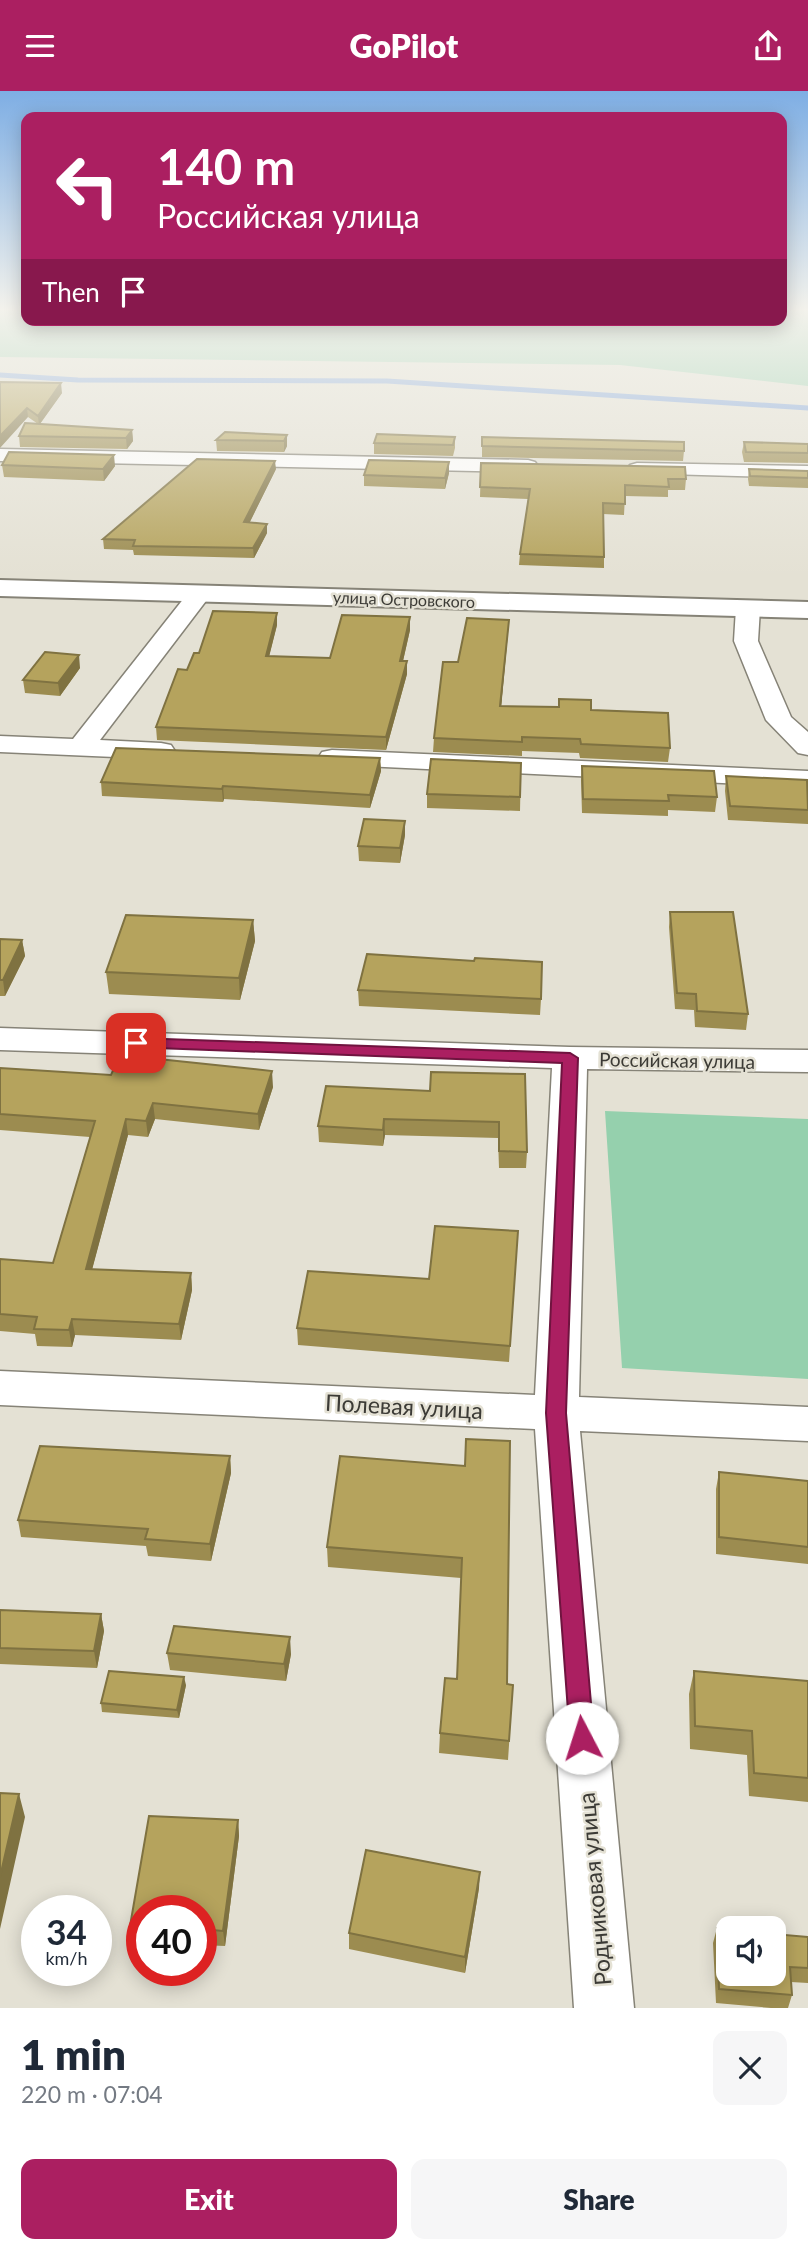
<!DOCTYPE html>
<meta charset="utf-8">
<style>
:root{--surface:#fff;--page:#f6f6f7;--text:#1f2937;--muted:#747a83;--accent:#ab1f61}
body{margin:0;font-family:Lato,sans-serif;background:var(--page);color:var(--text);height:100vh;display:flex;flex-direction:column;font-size:26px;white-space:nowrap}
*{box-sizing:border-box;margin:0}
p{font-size:23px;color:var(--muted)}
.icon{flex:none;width:38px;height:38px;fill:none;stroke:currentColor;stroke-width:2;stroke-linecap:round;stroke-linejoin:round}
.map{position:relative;height:1917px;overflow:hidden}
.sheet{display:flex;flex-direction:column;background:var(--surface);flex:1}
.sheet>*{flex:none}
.guide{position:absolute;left:21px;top:21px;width:766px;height:214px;border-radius:14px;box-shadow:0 4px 18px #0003;background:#ab1f61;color:#fff;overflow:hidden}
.fabs{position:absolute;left:716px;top:1825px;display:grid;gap:14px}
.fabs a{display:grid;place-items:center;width:70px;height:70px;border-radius:14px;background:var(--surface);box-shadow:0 4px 18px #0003;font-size:35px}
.speed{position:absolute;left:21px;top:1804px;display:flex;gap:14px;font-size:35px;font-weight:700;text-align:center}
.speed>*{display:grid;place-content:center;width:91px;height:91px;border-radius:50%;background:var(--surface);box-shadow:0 4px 18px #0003;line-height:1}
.speed small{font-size:18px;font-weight:400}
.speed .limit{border:10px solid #d22;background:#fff;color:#111}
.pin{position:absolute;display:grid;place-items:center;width:60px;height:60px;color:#fff;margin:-30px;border-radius:14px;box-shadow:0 4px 10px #0006}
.me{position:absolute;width:77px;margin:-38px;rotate:355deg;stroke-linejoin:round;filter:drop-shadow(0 0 5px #0008)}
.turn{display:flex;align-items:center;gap:24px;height:147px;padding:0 21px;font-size:32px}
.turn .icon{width:91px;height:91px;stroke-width:2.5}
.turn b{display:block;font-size:49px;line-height:60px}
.then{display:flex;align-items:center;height:66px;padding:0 21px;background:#0003;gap:14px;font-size:26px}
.round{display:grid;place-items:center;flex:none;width:74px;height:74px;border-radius:14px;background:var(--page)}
.overview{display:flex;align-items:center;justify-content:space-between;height:119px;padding:0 21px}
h1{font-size:42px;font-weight:800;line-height:52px}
.button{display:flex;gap:14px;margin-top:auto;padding:14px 21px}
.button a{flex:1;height:80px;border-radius:14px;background:var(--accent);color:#fff;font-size:28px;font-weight:800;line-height:80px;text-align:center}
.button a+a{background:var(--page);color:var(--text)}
header{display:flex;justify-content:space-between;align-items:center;height:91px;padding:0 21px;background:var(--accent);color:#fff;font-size:32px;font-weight:800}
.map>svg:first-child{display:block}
.green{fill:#95d0ad}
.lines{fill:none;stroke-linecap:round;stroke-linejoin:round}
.stream{stroke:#7fa4dd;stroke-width:5}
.minor-casing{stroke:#868377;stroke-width:3}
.major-casing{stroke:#868377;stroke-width:4}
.minor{fill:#fff;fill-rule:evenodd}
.major{fill:#fff;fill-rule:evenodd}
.wall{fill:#9c8c50}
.shaded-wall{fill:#7f7241}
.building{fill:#b5a35d;stroke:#7f7241;stroke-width:2}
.route{fill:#ab1f61;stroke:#6f143f;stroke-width:2}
.labels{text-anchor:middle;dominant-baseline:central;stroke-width:5;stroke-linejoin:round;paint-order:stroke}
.far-street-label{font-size:16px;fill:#3c3b36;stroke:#e4e1d4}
.street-label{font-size:19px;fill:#3c3b36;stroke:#e4e1d4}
.near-street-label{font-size:23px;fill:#3c3b36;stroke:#e4e1d4}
</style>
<header><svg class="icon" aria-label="menu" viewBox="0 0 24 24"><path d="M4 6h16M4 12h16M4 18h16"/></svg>GoPilot<svg class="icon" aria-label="share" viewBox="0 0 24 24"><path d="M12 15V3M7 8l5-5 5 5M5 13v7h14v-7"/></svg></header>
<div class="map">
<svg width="808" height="1917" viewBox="0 0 808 1917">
<rect width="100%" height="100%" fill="#e4e1d4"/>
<path class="green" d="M 0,217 L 26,217 L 26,229 L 782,229 L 782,217 L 808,217 L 808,295 L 620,274 L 0,266 Z
M 605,1020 L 808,1028 L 808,1288 L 622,1277 Z"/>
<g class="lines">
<path class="stream" d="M 0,284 L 78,289 L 387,290 L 808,317"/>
<defs>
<path id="minor" d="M 0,358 L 528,369 L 535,371 L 538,375 L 535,379 L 528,381 L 0,370 Z
M 637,372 L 808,375 L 808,387 L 630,382 L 627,378 L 630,374 Z
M 200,495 L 208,497 L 212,502 L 100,649 L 161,652 L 171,654 L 175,660 L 171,666 L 161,668 L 0,661 L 0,645 L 73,648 L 192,497 Z
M 748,510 L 756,512 L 760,517 L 758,550 L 791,626 L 808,641 L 808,664 L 798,662 L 766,629 L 734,550 L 736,517 L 740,512 Z
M 332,659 L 808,680 L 808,696 L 322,673 L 318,667 L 322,661 Z
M 0,937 L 570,956 L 808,959 L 808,981 L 587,978 L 579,1306 L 808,1316 L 808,1350 L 580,1340 L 634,1917 L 574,1917 L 535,1338 L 0,1314 L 0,1280 L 535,1304 L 552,977 L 0,959 Z"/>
<path id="major" d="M 0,489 L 808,511 L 808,527 L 0,505 Z"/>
</defs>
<use href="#minor" class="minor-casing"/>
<use href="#major" class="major-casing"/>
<use href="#minor" class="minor"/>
<use href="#major" class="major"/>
</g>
<path class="wall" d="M 0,291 L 62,302 L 40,333 L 132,339 L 133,350 L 127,358 L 20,356 L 19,345 L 38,333 L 28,326 Z
M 287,344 L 287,355 L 284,361 L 217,360 L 216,349 Z
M 455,346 L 455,357 L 453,365 L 374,363 L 374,352 Z
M 482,346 L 684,360 L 683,370 L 482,366 Z
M 744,351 L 808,353 L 808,372 L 744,371 L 742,361 Z
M 449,371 L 449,382 L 445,398 L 364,395 L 364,384 Z
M 481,372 L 686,388 L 685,399 L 668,399 L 668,406 L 625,405 L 624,424 L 603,423 L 604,466 L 604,477 L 519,474 L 520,463 L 528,408 L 480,406 Z
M 2,374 L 115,375 L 104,390 L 4,386 Z
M 276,378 L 249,432 L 267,442 L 254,467 L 134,464 L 133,459 L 104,458 L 103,448 Z
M 749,378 L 808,380 L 808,397 L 749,395 L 748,388 Z
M 277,522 L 277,534 L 269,565 L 330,567 L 410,526 L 410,539 L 403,570 L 407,570 L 407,583 L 386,659 L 157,649 L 156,636 L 187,579 L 199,562 Z
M 509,529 L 501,615 L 591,619 L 670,657 L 668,671 L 580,667 L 579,662 L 522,660 L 522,665 L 433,661 L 434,647 L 458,571 Z
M 80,577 L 60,605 L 25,602 L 23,589 Z
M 380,667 L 381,680 L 370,717 L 224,708 L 223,711 L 102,705 L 101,691 Z
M 521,672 L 520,720 L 427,717 L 427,703 Z
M 582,675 L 717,706 L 715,721 L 668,719 L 668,725 L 582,722 L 581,689 Z
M 726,685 L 808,695 L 808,733 L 728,729 L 725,700 Z
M 405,744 L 400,772 L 359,770 L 358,755 Z
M 670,821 L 748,923 L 746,939 L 695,936 L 694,919 L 675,918 L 669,836 Z
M 253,829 L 255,850 L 240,909 L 109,903 L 106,881 Z
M 0,848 L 22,849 L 25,865 L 5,905 L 0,905 Z
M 358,899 L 541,908 L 540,924 L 359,915 Z
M 0,977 L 273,996 L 259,1039 L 155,1028 L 148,1046 L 128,1044 L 92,1178 L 191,1182 L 192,1199 L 181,1249 L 75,1244 L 72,1256 L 37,1255 L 35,1243 L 0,1240 L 0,1168 L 53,1172 L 90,1046 L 0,1039 Z
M 525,983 L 527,1061 L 526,1077 L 499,1077 L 498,1047 L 385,1044 L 383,1055 L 319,1051 L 318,1035 L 430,1000 Z
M 518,1140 L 509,1271 L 298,1254 L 297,1237 L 429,1188 Z
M 230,1365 L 231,1382 L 211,1470 L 148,1465 L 146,1455 L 21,1446 L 18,1429 Z
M 465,1375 L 507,1593 L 513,1594 L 508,1669 L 439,1662 L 440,1642 L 457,1588 L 461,1487 L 328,1476 L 327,1456 Z
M 719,1381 L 808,1390 L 808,1473 L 716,1463 L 716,1398 Z
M 0,1519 L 101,1523 L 104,1540 L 97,1577 L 0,1573 Z
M 167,1562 L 291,1563 L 286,1590 L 170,1579 Z
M 694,1580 L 808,1590 L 808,1711 L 749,1705 L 747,1664 L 690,1658 L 689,1603 Z
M 186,1594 L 179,1627 L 102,1621 L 101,1612 Z
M 149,1725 L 238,1729 L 239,1745 L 225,1855 L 201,1854 L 201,1820 L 142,1820 L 142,1851 L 133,1851 L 130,1835 Z
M 479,1797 L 465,1882 L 349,1858 L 349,1842 Z
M 717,1837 L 808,1846 L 808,1892 L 791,1891 L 792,1904 L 788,1917 L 771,1917 L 716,1912 L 713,1852 Z"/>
<path class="shaded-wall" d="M 61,292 L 62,302 L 39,334 L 38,325 Z
M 27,317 L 28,326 L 0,357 L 0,345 Z
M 132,339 L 133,350 L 127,358 L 126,347 Z
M 287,344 L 287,355 L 284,361 L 284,350 Z
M 114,364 L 115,375 L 104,390 L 103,378 Z
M 275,370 L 276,378 L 245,441 L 244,431 Z
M 449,371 L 449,382 L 445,398 L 445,387 Z
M 267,433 L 267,442 L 254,467 L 253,457 Z
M 277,522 L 277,534 L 266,578 L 266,565 Z
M 410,526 L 410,539 L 400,583 L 400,570 Z
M 509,529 L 508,542 L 500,629 L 500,615 Z
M 79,564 L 80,577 L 60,605 L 58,592 Z
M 407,570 L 407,583 L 386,659 L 386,646 Z
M 380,667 L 381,680 L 370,717 L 370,704 Z
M 223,695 L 224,708 L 223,711 L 222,698 Z
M 405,730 L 405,744 L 400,772 L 400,757 Z
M 253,829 L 255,850 L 240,909 L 239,887 Z
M 22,849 L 25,865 L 5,905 L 3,889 Z
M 272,980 L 273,996 L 259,1039 L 258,1023 Z
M 153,1012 L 155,1028 L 148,1046 L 146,1030 Z
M 126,1028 L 128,1044 L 88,1194 L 86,1178 Z
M 384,1028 L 385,1044 L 383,1055 L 383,1039 Z
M 191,1182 L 192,1199 L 181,1249 L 179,1233 Z
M 72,1228 L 75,1244 L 72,1256 L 69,1239 Z
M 230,1365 L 231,1382 L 211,1470 L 210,1453 Z
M 101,1523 L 104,1540 L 97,1577 L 94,1560 Z
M 290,1546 L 291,1563 L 286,1590 L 284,1573 Z
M 184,1586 L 186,1594 L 179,1627 L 177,1619 Z
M 19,1703 L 25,1726 L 0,1838 L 0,1786 Z
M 238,1729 L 239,1745 L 225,1855 L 223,1840 Z
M 480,1781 L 479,1797 L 465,1882 L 465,1866 Z"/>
<path class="building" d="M 0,291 L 61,292 L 38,325 L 27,317 L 0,345 Z
M 25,332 L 132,339 L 126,347 L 19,345 Z
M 225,341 L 287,344 L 284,350 L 216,349 Z
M 377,343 L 455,346 L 453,354 L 374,352 Z
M 482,346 L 684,351 L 684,360 L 482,355 Z
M 744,351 L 808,353 L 808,362 L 746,361 Z
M 9,361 L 114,364 L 103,378 L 2,374 Z
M 197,368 L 275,370 L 244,431 L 267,433 L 253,457 L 133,455 L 135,449 L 103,448 Z
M 369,369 L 449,371 L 445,387 L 364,384 Z
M 481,372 L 685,376 L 686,388 L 668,388 L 669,396 L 625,394 L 625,413 L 603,412 L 604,466 L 520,463 L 530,398 L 480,396 Z
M 749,378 L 808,380 L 808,387 L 750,385 Z
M 213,520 L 277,522 L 266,565 L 330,567 L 342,524 L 410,526 L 400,570 L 407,570 L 386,646 L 156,636 L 178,578 L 187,579 L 194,562 L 199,562 Z
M 467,527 L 509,529 L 500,615 L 559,616 L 559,608 L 591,609 L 591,619 L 668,622 L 670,657 L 581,653 L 580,648 L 522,646 L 522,651 L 434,647 L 443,571 L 458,571 Z
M 45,561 L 79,564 L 58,592 L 23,589 Z
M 116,657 L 380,667 L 370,704 L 223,695 L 222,698 L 101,691 Z
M 431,668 L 521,672 L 520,706 L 427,703 Z
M 582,675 L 714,680 L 717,706 L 668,704 L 669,710 L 583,708 Z
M 726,685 L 807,689 L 808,719 L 730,715 Z
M 364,728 L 405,730 L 400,757 L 358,755 Z
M 670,821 L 733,821 L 748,923 L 697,920 L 696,903 L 677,902 Z
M 126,824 L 253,829 L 239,887 L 106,881 Z
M 0,848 L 22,849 L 3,889 L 0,889 Z
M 367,863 L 474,870 L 475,867 L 542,871 L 541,908 L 358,899 Z
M 120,964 L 272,980 L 258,1023 L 153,1012 L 146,1030 L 126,1028 L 86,1178 L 191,1182 L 179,1233 L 72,1228 L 69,1239 L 34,1238 L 37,1226 L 0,1223 L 0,1168 L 53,1172 L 95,1030 L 0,1023 L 0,977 L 111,984 Z
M 431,981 L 525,983 L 527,1061 L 499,1060 L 499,1031 L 384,1028 L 383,1039 L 318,1035 L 326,995 L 430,1000 Z
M 435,1135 L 518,1140 L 510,1255 L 297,1237 L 308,1180 L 429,1188 Z
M 466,1348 L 510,1350 L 507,1593 L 513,1594 L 509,1650 L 440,1642 L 445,1587 L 457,1588 L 462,1467 L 327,1456 L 340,1365 L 465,1375 Z
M 40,1355 L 230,1365 L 210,1453 L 145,1448 L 148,1438 L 18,1429 Z
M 719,1381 L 808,1390 L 808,1456 L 719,1446 Z
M 0,1519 L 101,1523 L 94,1560 L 0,1557 Z
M 174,1535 L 290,1546 L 284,1573 L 167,1562 Z
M 109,1580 L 184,1586 L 177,1619 L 101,1612 Z
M 694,1580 L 808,1590 L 808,1687 L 754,1682 L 752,1640 L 695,1635 Z
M 0,1702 L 19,1703 L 0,1786 Z
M 149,1725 L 238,1729 L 223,1840 L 201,1838 L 201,1820 L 142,1820 L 142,1835 L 130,1835 Z
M 366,1759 L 480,1781 L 465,1866 L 349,1842 Z
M 717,1837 L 728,1838 L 728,1883 L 774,1883 L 774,1843 L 808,1846 L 808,1877 L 790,1876 L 792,1904 L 719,1898 Z"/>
<linearGradient id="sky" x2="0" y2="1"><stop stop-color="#7eaee4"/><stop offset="0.45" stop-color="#f3f2ec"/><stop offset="1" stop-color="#f3f2ec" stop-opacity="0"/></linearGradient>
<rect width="808" height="485" fill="url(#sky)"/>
<path class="route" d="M 136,947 L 570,962 L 578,967 L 566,1322 L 594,1647 L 591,1655 L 582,1658 L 574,1655 L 570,1647 L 546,1322 L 562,972 L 130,956 L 128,952 Z"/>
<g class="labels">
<g class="far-street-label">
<text transform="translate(404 508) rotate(2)">улица Островского</text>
</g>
<g class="street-label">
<text transform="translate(677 969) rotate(1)">Российская улица</text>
</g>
<g class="near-street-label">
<text transform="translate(404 1315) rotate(3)">Полевая улица</text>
<text transform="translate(594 1798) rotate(-95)">Родниковая улица</text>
</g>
</g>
</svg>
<div class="fabs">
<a><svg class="icon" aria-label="sound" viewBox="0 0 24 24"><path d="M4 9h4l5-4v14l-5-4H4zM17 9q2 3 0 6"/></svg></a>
</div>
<div class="speed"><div>34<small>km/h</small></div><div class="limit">40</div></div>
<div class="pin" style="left:136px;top:952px;background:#d93025"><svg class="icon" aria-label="arrive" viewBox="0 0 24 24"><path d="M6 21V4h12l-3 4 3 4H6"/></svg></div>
<svg class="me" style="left:582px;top:1647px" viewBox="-20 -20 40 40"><circle r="19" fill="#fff"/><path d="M0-13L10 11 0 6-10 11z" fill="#ab1f61"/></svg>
<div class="guide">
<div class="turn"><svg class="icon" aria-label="left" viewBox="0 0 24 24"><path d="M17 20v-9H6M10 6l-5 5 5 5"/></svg><div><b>140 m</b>Российская улица</div></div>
<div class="then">Then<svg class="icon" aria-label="arrive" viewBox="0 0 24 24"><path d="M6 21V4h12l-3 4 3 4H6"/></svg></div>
</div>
</div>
<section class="sheet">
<div class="overview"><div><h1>1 min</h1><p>220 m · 07:04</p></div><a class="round"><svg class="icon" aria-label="close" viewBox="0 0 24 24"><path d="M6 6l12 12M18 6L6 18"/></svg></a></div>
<div class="button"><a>Exit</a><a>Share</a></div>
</section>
